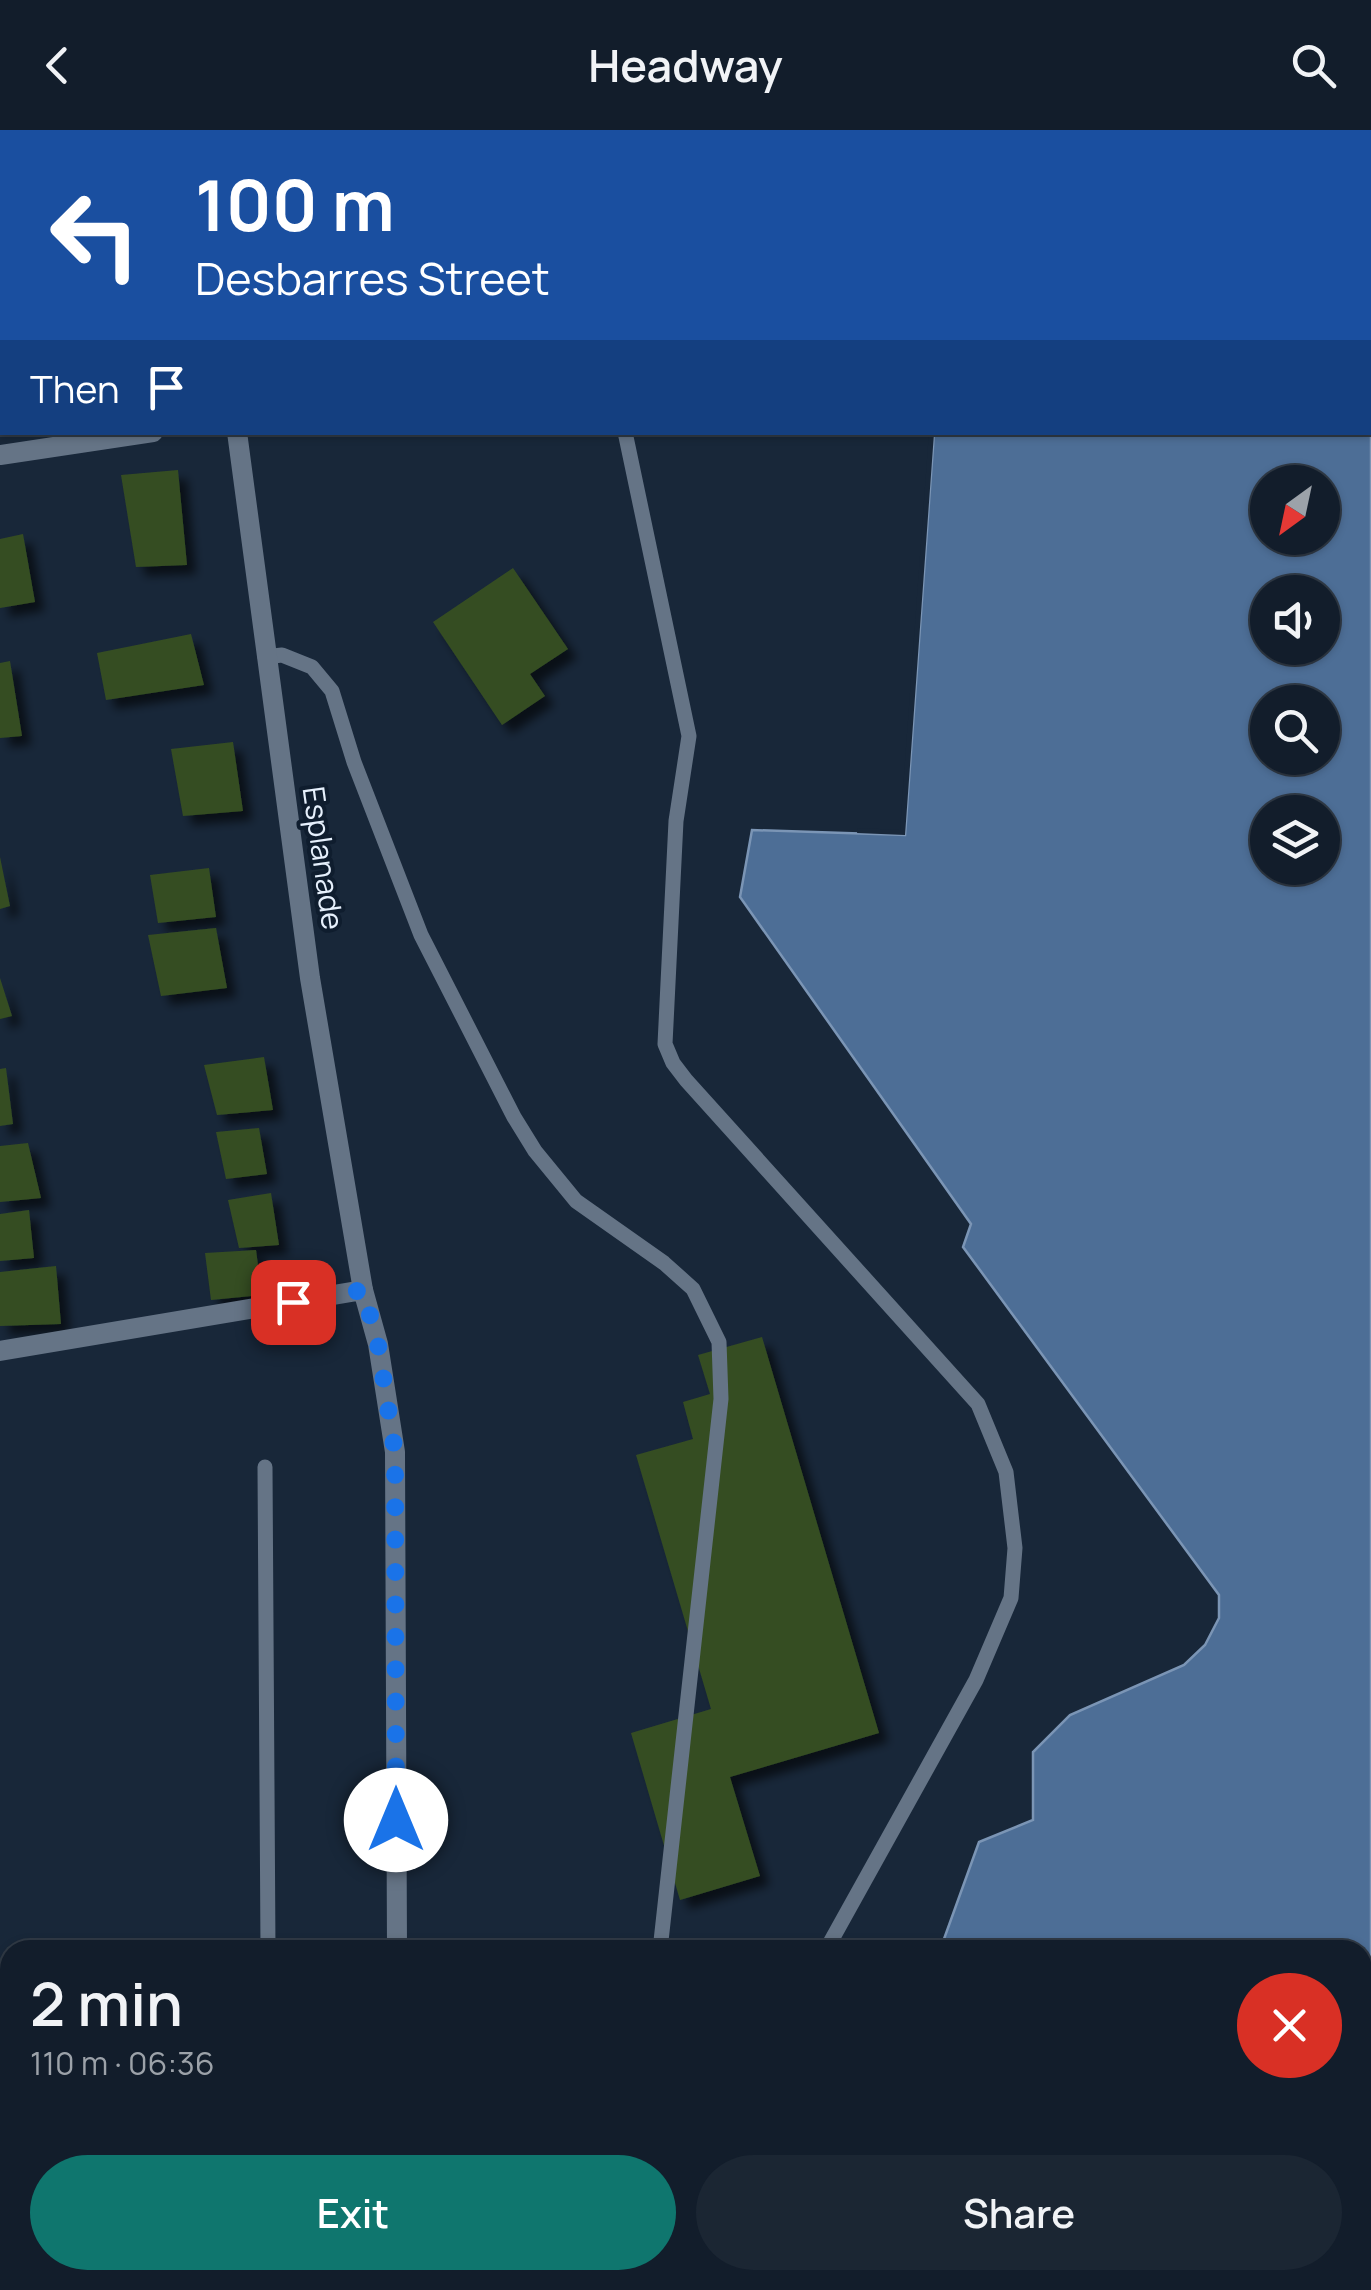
<!DOCTYPE html>
<meta charset="utf-8">
<style>
:root{--surface:#121d2b;--page:#1b2633;--text:#f1f3f6;--muted:#9ca2a9;--line:#313b47;--accent:#0f766e}
body{margin:0;font-family:Manrope,sans-serif;background:var(--page);color:var(--text);height:100vh;display:flex;flex-direction:column;font-size:38px;white-space:nowrap}
*{box-sizing:border-box;margin:0}
p{font-size:32px;color:var(--muted)}
.icon{flex:none;width:55px;height:55px;fill:none;stroke:currentColor;stroke-width:2;stroke-linecap:round;stroke-linejoin:round}
.map{position:relative;flex:1;overflow:hidden}
.side{position:absolute;left:0px;top:1810px;width:1372px;height:350px;display:flex;flex-direction:column;background:var(--surface);border-radius:30px 30px 0 0;box-shadow:0 2px 8px #0004,0 0 0 2px var(--line)}
.side>*{flex:none}
.guide{position:absolute;left:0px;top:0px;width:1372px;height:305px;box-shadow:0 2px 8px #0004,0 0 0 2px var(--line);background:#1a4fa0;color:#fff;overflow:hidden}
.needle{width:65px;rotate:213deg}
.fabs{position:absolute;left:1250px;top:335px;display:grid;gap:20px}
.fabs a{display:grid;place-items:center;width:90px;height:90px;border-radius:50%;background:var(--surface);box-shadow:0 2px 8px #0004,0 0 0 2px var(--line);font-size:50px}
.pin{position:absolute;display:grid;place-items:center;width:85px;height:85px;color:#fff;margin:-42px;border-radius:20px;box-shadow:0 5px 15px #0006}
.me{position:absolute;width:110px;margin:-55px;rotate:0deg;stroke-linejoin:round;filter:drop-shadow(0 0 8px #0008)}
.turn{display:flex;align-items:center;gap:35px;height:210px;padding:0 30px;font-size:45px}
.turn .icon{width:130px;height:130px;stroke-width:2.5}
.turn b{display:block;font-size:70px;line-height:85px}
.then{display:flex;align-items:center;height:95px;padding:0 30px;background:#0003;gap:20px;font-size:38px}
.round{display:grid;place-items:center;flex:none;width:105px;height:105px;border-radius:52px;background:var(--page)}
.headline{display:flex;align-items:center;justify-content:space-between;height:170px;padding:0 30px}
h1{font-size:60px;font-weight:600;line-height:75px}
.action{display:flex;gap:20px;margin-top:auto;padding:20px 30px}
.action a{flex:1;height:115px;border-radius:60px;background:var(--accent);color:#fff;font-size:40px;font-weight:600;line-height:115px;text-align:center}
.action a+a{background:var(--page);color:var(--text)}
header{display:flex;justify-content:space-between;align-items:center;height:130px;padding:0 30px;background:var(--surface);font-size:45px;font-weight:600}
.map>svg:first-child{display:block}
.water{fill:#4d6e96;stroke:#7b95b5;stroke-width:2.5;fill-rule:evenodd}
.pier{fill:#182739}
.building{fill:#354d22;filter:url(#shadow)}
.lines{fill:none;stroke-linecap:round;stroke-linejoin:round}
.service{stroke:#657486;stroke-width:15}
.minor{stroke:#657486;stroke-width:20}
.tertiary{stroke:#657486;stroke-width:20}
.route{stroke:#1a73e8;stroke-width:18;stroke-dasharray:0 32.4}
.labels{text-anchor:middle;dominant-baseline:central;stroke-width:8;stroke-linejoin:round;paint-order:stroke}
.street-label{font-size:30px;fill:#e6f0fc;stroke:#0f1d2e}
</style>
<header><svg class="icon" aria-label="back" viewBox="0 0 24 24"><path d="M15 5l-7 7 7 7"/></svg>Headway<svg class="icon" aria-label="search" viewBox="0 0 24 24"><circle cx="10" cy="10" r="6"/><path d="M15 15l6 6"/></svg></header>
<div class="map">
<svg width="1371" height="2160" viewBox="0 0 1371 2160">
<defs>
<filter id="shadow"><feDropShadow dx="9" dy="9" stdDeviation="5" flood-color="#0009"/></filter>
</defs>
<rect width="100%" height="100%" fill="#182739"/>
<path class="water" d="M 955,0 L 1371,0 L 1371,2160 L 831,2160 L 831,2150 L 1362,2150 L 1362,1820 L 940,1820 L 979,1712 L 1033,1690 L 1033,1622 L 1070,1585 L 1184,1535 L 1205,1515 L 1219,1488 L 1219,1465 L 963,1117 L 971,1094 L 740,767 L 752,700 L 905,705 L 934,303 L 1370,302 L 1370,2 L 955,2 ZM 1268,352 L 1322,352 L 1322,408 L 1268,408 ZM 1268,462 L 1322,462 L 1322,518 L 1268,518 ZM 1268,572 L 1322,572 L 1322,628 L 1268,628 ZM 1268,682 L 1322,682 L 1322,738 L 1268,738 Z"/>
<path class="pier" d="M 929,302 L 934,303 L 905,705 L 857,703 L 858,698 L 900,700 Z"/>
<path class="building" d="M 178,340 L 187,435 L 136,437 L 121,345 Z
M 23,404 L 35,472 L 0,478 L 0,409 Z
M 513,438 L 568,519 L 530,544 L 545,566 L 502,595 L 433,492 Z
M 191,504 L 204,555 L 106,570 L 97,523 Z
M 10,531 L 22,606 L 0,608 L 0,533 Z
M 233,612 L 243,681 L 183,686 L 171,619 Z
M 0,727 L 10,776 L 0,779 Z
M 209,738 L 216,787 L 158,793 L 150,745 Z
M 216,798 L 227,858 L 161,866 L 148,805 Z
M 0,848 L 12,886 L 0,889 Z
M 264,927 L 273,980 L 217,985 L 204,935 Z
M 6,938 L 13,994 L 0,996 L 0,939 Z
M 259,998 L 267,1044 L 226,1049 L 216,1002 Z
M 28,1013 L 41,1068 L 0,1072 L 0,1016 Z
M 271,1063 L 279,1115 L 239,1118 L 228,1070 Z
M 29,1080 L 34,1128 L 0,1131 L 0,1084 Z
M 256,1120 L 262,1165 L 211,1170 L 205,1123 Z
M 56,1136 L 61,1194 L 0,1196 L 0,1142 Z
M 762,1207 L 879,1603 L 730,1647 L 760,1746 L 680,1770 L 631,1603 L 711,1579 L 636,1325 L 693,1309 L 683,1272 L 710,1264 L 698,1225 Z
M 24,2150 L 270,2150 L 269,2160 L 24,2160 Z"/>
<g class="lines">
<path class="service" d="M 559,0 L 559,2
M 625,302 L 689,606 L 676,691 L 665,914 L 673,933 L 686,950 L 978,1274 L 1006,1342 L 1015,1418 L 1011,1468 L 976,1550 L 826,1820
M 265,527 L 282,525 L 312,537 L 332,561 L 354,632 L 421,805 L 514,987 L 535,1021 L 576,1071 L 664,1133 L 693,1159 L 719,1212 L 721,1269 L 660,1820
M 265,1337 L 268,1820
M 695,2150 L 704,2160"/>
<path class="minor" d="M 0,325 L 153,302
M 0,1221 L 363,1160 L 378,1214 L 395,1322 L 397,1820
M 389,2160 L 389,2150"/>
<path class="tertiary" d="M 191,0 L 192,2
M 237,302 L 310,848 L 363,1160"/>
</g>
<g class="lines">
<path class="route" d="M 293,1172 L 363,1160 L 378,1214 L 395,1322 L 396,1690"/>
</g>
<g class="labels">
<g class="street-label">
<text transform="translate(324 728) rotate(82)">Esplanade</text>
</g>
</g>
</svg>
<div class="fabs">
<a><svg class="needle" viewBox="-14 -14 28 28"><path d="M0-13l5 13h-10z" fill="#e53935"/><path d="M0 13l5-13h-10z" fill="#9ca2a9"/></svg></a>
<a><svg class="icon" aria-label="sound" viewBox="0 0 24 24"><path d="M4 9h4l5-4v14l-5-4H4zM17 9q2 3 0 6"/></svg></a>
<a><svg class="icon" aria-label="search" viewBox="0 0 24 24"><circle cx="10" cy="10" r="6"/><path d="M15 15l6 6"/></svg></a>
<a><svg class="icon" aria-label="layers" viewBox="0 0 24 24"><path d="M12 4l9 5-9 5-9-5zM3 14l9 5 9-5"/></svg></a>
</div>
<div class="pin" style="left:293px;top:1172px;background:#d93025"><svg class="icon" aria-label="arrive" viewBox="0 0 24 24"><path d="M6 21V4h12l-3 4 3 4H6"/></svg></div>
<svg class="me" style="left:396px;top:1690px" viewBox="-20 -20 40 40"><circle r="19" fill="#fff"/><path d="M0-13L10 11 0 6-10 11z" fill="#1a73e8"/></svg>
<div class="guide">
<div class="turn"><svg class="icon" aria-label="left" viewBox="0 0 24 24"><path d="M17 20v-9H6M10 6l-5 5 5 5"/></svg><div><b>100 m</b>Desbarres Street</div></div>
<div class="then">Then<svg class="icon" aria-label="arrive" viewBox="0 0 24 24"><path d="M6 21V4h12l-3 4 3 4H6"/></svg></div>
</div>
<section class="side">
<div class="headline"><div><h1>2 min</h1><p>110 m · 06:36</p></div><a class="round" style="background:#d93025;color:#fff"><svg class="icon" aria-label="close" viewBox="0 0 24 24"><path d="M6 6l12 12M18 6L6 18"/></svg></a></div>
<div class="action"><a>Exit</a><a>Share</a></div>
</section>
</div>
